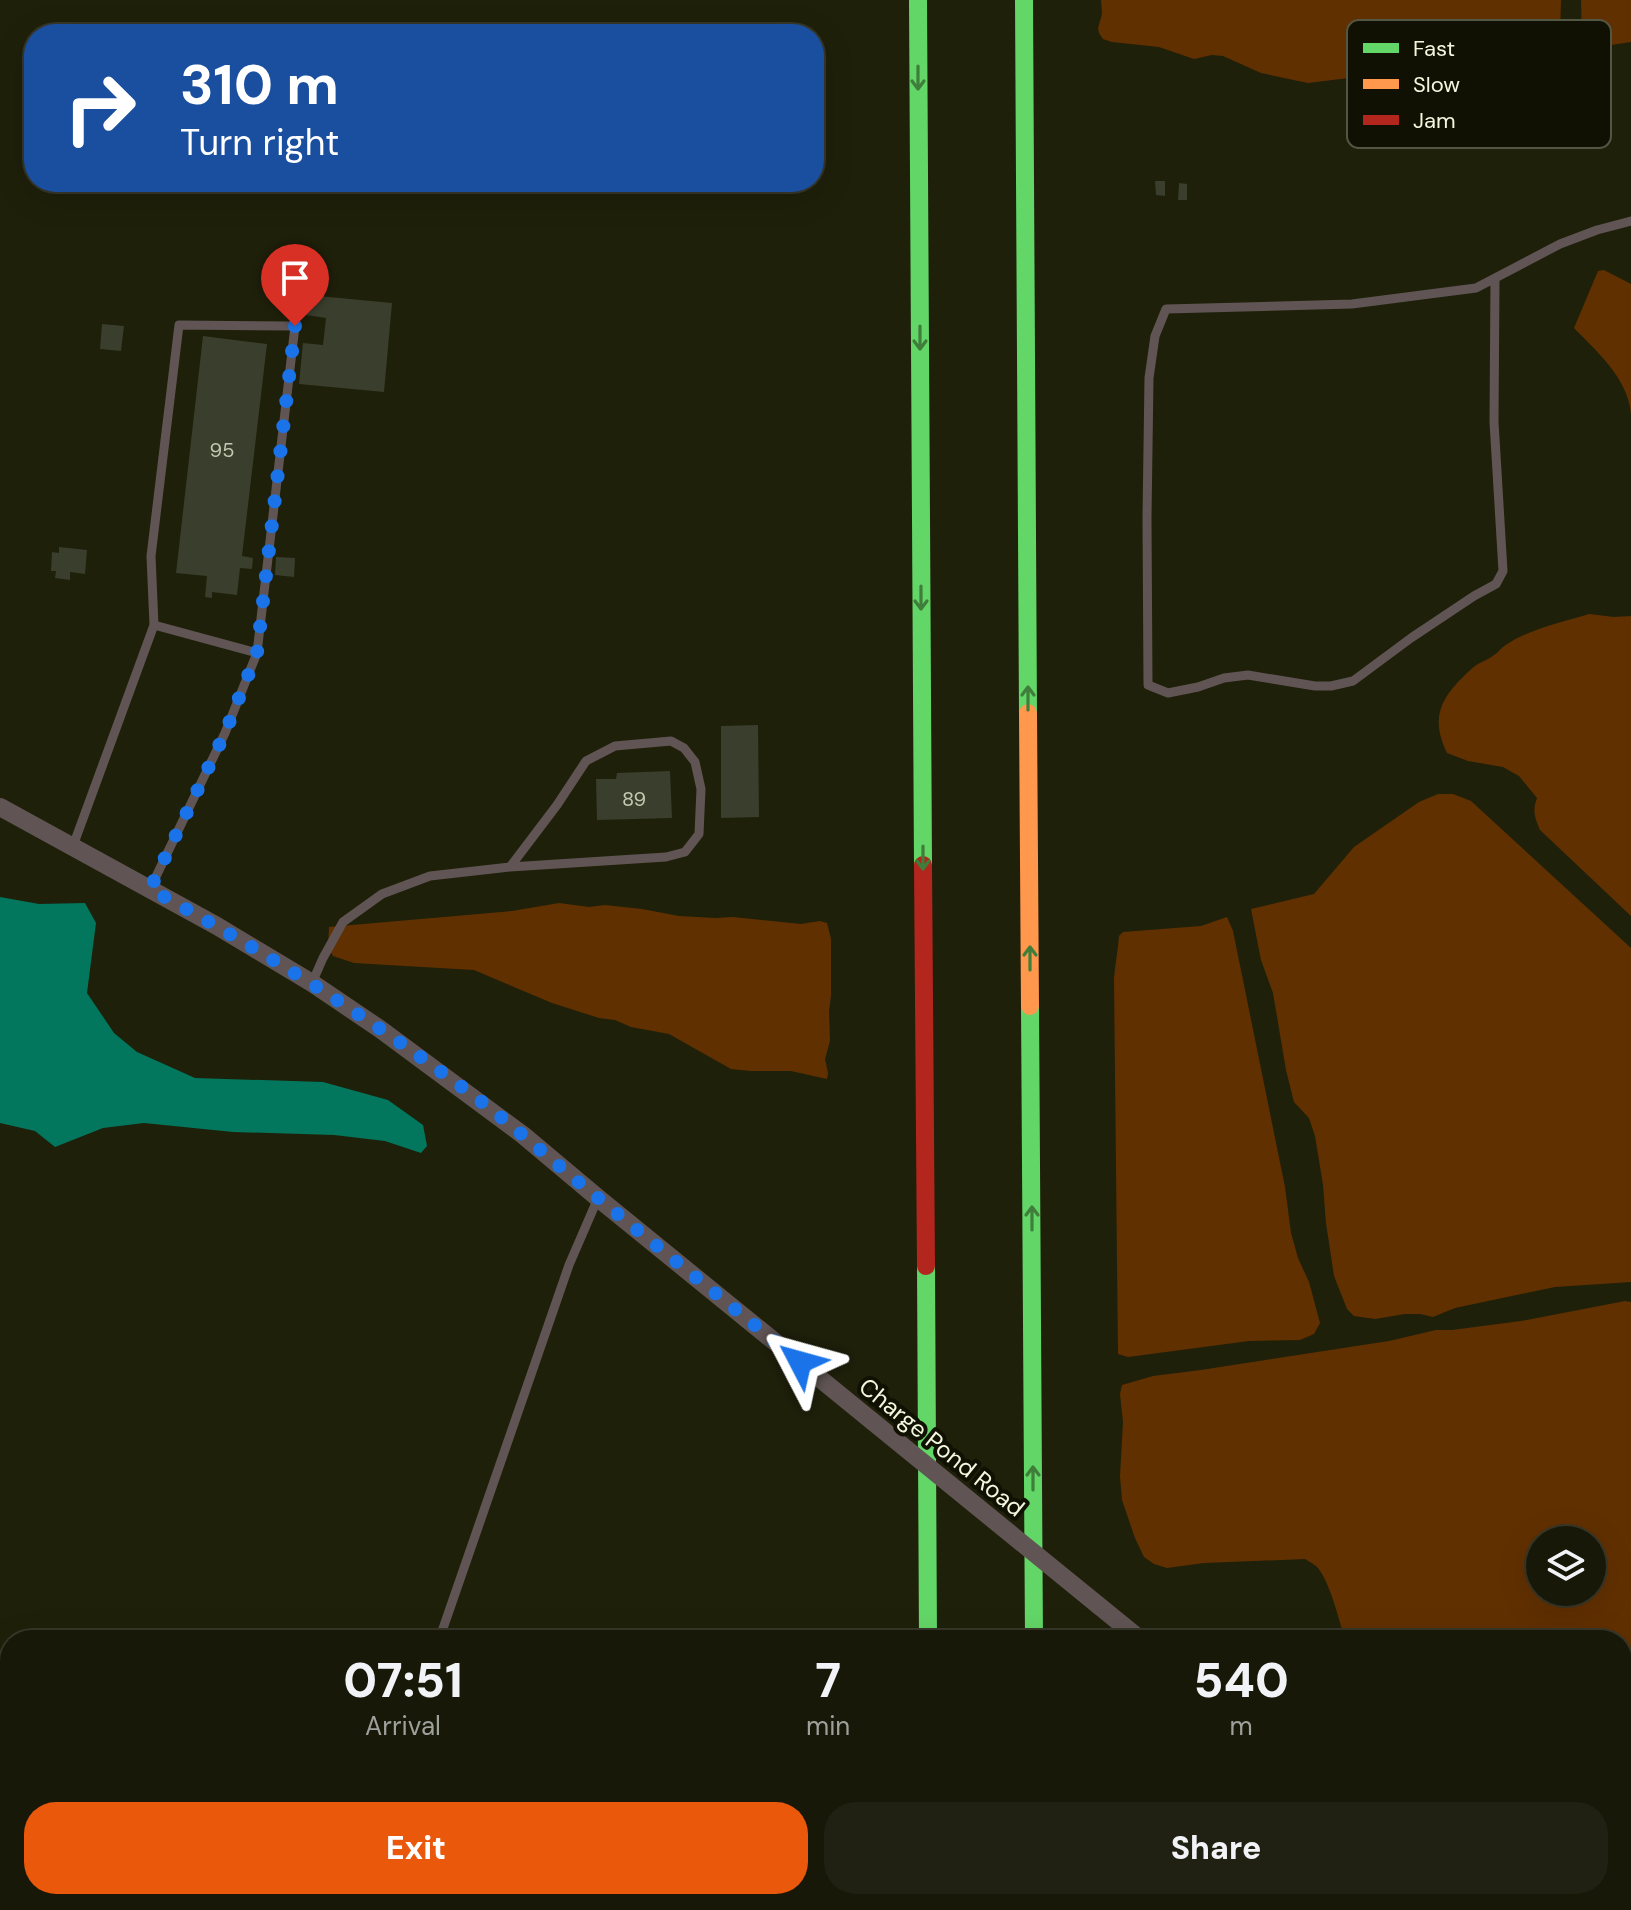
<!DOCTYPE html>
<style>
:root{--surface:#171808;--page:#202112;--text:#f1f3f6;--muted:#9ea09c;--line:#363729;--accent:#ea580c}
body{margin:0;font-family:"DM Sans",sans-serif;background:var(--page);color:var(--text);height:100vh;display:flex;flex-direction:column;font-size:30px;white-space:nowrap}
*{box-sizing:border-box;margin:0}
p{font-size:26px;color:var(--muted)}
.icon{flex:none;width:44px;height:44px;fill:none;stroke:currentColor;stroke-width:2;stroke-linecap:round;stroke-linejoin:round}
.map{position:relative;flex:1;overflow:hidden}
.side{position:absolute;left:0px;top:1630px;width:1632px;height:280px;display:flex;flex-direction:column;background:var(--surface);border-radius:32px 32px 0 0;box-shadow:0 8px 32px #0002,0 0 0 2px var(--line)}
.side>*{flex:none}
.top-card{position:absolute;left:24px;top:24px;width:800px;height:168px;border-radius:32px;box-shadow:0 8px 32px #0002,0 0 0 2px var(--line);background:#1a4fa0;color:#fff;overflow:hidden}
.buttons{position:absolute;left:1526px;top:1526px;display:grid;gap:16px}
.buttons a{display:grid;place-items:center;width:80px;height:80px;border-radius:50%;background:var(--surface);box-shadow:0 8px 32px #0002,0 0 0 2px var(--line);font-size:40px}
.pin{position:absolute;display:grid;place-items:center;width:68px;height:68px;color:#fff;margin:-82px -34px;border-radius:50% 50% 50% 0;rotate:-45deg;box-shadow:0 0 8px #0007}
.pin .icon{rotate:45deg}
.me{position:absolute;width:88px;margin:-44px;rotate:309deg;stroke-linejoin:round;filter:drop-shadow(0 0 6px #0008)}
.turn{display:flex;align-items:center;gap:28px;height:168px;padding:0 24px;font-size:36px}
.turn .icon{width:104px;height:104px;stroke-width:2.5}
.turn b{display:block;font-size:56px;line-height:68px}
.eta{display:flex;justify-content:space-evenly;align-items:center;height:136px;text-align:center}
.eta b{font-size:48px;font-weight:800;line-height:56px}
.action{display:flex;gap:16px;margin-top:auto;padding:16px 24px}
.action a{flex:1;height:92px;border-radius:32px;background:var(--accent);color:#fff;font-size:32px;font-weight:800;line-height:92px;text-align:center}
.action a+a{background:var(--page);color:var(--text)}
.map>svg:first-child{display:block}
.green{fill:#613001;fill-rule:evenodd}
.water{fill:#03765e}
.building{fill:#3a3e2c}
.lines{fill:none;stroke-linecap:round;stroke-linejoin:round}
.lane{stroke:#605554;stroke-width:9}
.street{stroke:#605554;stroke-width:18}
.fast{stroke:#63d668;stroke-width:18}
.slow{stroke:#ff974d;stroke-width:18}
.jam{stroke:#b3261e;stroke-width:18}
.street-bridge{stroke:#605554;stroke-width:18}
.oneway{stroke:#3e7d3a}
.route{stroke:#1a73e8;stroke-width:14;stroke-dasharray:0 25.2}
.labels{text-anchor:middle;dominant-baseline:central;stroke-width:8;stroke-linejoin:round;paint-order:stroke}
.number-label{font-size:20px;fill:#c5c9b2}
.street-label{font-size:24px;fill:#f3f7df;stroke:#101102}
.key{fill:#101102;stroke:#545644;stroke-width:2}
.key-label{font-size:22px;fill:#f3f7df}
</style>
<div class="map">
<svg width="1631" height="1910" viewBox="0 0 1631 1910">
<rect width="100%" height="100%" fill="#1f200a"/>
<path class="green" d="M 1101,0 L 1561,0 L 1560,37 L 1491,46 L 1406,71 L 1308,83 L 1261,73 L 1223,56 L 1212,55 L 1194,59 L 1159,47 L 1112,42 L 1103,39 L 1099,33 L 1098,28 L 1102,14 Z
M 1581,0 L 1631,0 L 1631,42 L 1611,45 L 1582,42 Z
M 1604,270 L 1631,284 L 1631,414 C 1628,378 1597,352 1574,328 L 1598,271 Z
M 1589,614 L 1614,617 L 1631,616 L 1631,916 L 1540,830 C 1535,818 1532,811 1537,798 L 1519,776 L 1503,767 L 1468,761 L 1447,753 C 1431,720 1439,700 1464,676 C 1468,672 1473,667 1478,664 C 1483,661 1489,659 1494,655 C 1498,653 1499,650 1503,647 C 1528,629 1560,623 1589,614 Z
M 1438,794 L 1453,794 L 1471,801 L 1631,948 L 1631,1282 L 1555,1287 L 1455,1308 L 1433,1317 L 1420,1314 L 1405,1314 L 1375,1319 L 1354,1316 L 1347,1309 L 1334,1276 L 1326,1223 L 1323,1185 L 1315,1136 L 1309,1118 L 1294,1102 L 1286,1070 L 1273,993 L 1261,960 L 1251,909 L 1314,894 L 1354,847 L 1419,802 Z
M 559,903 L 589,907 L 605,905 L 642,909 L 679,916 L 715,918 L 733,917 L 801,924 L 820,921 L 827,923 L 831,939 L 831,995 L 829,1011 L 830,1041 L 825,1059 L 828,1073 L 827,1079 L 791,1071 L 751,1071 L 731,1069 L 669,1034 L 631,1027 L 615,1020 L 599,1018 L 552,1003 L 474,970 L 354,963 L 333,956 L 328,947 L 329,927 L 512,911 Z
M 1227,917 L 1233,931 L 1285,1187 L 1291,1233 L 1298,1258 L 1309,1282 L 1320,1323 L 1314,1334 L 1300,1340 L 1249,1341 L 1128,1357 L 1118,1354 L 1114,979 C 1115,964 1118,951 1119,936 L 1123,932 L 1201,926 Z
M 1625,1301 L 1631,1302 L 1631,1910 L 1563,1910 L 1545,1900 L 1622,1900 L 1622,1640 L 1345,1640 C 1340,1623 1329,1578 1316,1566 C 1315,1565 1307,1560 1305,1559 L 1204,1563 L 1167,1568 L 1154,1564 L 1144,1557 L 1135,1538 L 1122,1500 L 1120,1476 L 1123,1422 L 1120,1394 L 1122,1385 L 1153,1376 L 1201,1370 L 1389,1341 L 1436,1330 L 1452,1330 L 1521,1321 ZM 1540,1540 L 1592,1540 L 1592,1592 L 1540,1592 Z
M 676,1900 L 753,1900 L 752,1909 L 684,1910 Z"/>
<path class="water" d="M 0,897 L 39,904 L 85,903 L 96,923 L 87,993 L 114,1033 L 137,1052 L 195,1078 L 323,1082 L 388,1100 L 423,1125 L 427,1146 L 421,1153 L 385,1141 L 334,1135 L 233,1132 L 144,1123 L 103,1128 L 55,1147 L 35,1131 L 0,1123 Z"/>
<path class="building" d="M 1155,181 L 1165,181 L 1165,196 L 1156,195 Z
M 1179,183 L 1187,184 L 1187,200 L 1178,200 Z
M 308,295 L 392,303 L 384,392 L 299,384 L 303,343 L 323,345 L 326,318 L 306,315 Z
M 102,324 L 124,326 L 121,351 L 100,349 Z
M 203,336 L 267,344 L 242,556 L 253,558 L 252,569 L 240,568 L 237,595 L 212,592 L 212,598 L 205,597 L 207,576 L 176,573 Z
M 59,547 L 87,550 L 85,574 L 70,572 L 70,580 L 55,578 L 56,571 L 51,571 L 52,552 L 59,553 Z
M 276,557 L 295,558 L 294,577 L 275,575 Z
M 758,725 L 759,817 L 721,818 L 721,726 Z
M 670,771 L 672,818 L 597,820 L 596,779 L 616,779 L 617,773 Z"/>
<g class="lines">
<path class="lane" d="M 1495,279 L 1494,422 L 1503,571 L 1496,584 L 1474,596 L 1411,638 L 1353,681 L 1331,686 L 1315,686 L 1248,675 L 1224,678 L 1198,687 L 1168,693 L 1148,685 L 1147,518 L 1149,378 L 1155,336 L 1166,309 L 1352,304 L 1476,288 L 1560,244 L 1597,230 L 1631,221
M 154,625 L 151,556 L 179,325 L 295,326 L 257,653
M 73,846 L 154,625 L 257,653 L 225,733 L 150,889
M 312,983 L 323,958 L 343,922 L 382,894 L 430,876 L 510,867 L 666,857 L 685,852 L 699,834 L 701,789 L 695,762 L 684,748 L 671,741 L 615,746 L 586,761 L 557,805 L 510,867
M 439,1640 L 569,1265 L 598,1198
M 347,1910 L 350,1900"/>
<path class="street" d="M 0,807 L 217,926 L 312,983 L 380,1029 L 523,1135 L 598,1198 L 872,1421
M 1098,1605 L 1141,1640
M 1459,1900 L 1471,1910"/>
<path class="fast" d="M 918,0 L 923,865
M 1024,0 L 1028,713
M 1030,1006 L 1034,1640
M 926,1266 L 928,1640
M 930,1900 L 930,1910"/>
<path class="slow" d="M 1028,713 L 1030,1006
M 1036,1900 L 1036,1910"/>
<path class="jam" d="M 923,865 L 926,1266"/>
<path class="street-bridge" d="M 872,1421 L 1098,1605"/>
</g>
<defs><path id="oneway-shaft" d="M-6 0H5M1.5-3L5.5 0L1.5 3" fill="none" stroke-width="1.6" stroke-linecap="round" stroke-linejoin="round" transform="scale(2)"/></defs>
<g class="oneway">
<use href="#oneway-shaft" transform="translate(918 78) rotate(90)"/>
<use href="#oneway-shaft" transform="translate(920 338) rotate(90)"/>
<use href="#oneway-shaft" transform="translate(921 598) rotate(90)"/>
<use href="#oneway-shaft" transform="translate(1028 698) rotate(-90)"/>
<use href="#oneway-shaft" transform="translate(923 858) rotate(90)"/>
<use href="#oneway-shaft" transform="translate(1030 958) rotate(-90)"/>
<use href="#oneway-shaft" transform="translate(1032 1218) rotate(-90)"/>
<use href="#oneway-shaft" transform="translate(1033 1478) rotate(-90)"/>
</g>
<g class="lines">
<path class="route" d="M 295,326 L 257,653 L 225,733 L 150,889 C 269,954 383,1026 491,1109 C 527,1138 562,1169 598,1198 C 665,1253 733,1307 800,1362"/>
</g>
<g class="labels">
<g class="number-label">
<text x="222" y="450">95</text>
<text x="634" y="799">89</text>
</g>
<g class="street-label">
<text transform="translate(942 1447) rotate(39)">Charge Pond Road</text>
</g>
</g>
<rect x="1347" y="20" width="264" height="128" rx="12" class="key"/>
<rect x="1363" y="43" width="36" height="10" fill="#63d668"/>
<rect x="1363" y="79" width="36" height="10" fill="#ff974d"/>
<rect x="1363" y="115" width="36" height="10" fill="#b3261e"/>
<g class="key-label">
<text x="1413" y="56">Fast</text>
<text x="1413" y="92">Slow</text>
<text x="1413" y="128">Jam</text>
</g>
</svg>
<div class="buttons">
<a><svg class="icon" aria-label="layers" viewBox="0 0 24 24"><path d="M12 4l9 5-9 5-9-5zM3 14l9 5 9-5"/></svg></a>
</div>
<div class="pin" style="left:295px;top:326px;background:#d93025"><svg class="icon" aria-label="arrive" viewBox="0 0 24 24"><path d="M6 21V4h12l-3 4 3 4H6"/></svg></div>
<svg class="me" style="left:800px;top:1362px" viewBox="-20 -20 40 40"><path d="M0-17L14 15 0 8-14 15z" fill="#1a73e8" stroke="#fff" stroke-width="4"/></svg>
<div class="top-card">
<div class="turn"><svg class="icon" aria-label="right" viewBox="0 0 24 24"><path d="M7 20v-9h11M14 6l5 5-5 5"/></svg><div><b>310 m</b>Turn right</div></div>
</div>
<section class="side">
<div class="eta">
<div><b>07:51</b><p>Arrival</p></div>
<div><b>7</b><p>min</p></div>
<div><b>540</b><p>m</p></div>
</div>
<div class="action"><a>Exit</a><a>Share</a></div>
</section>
</div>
